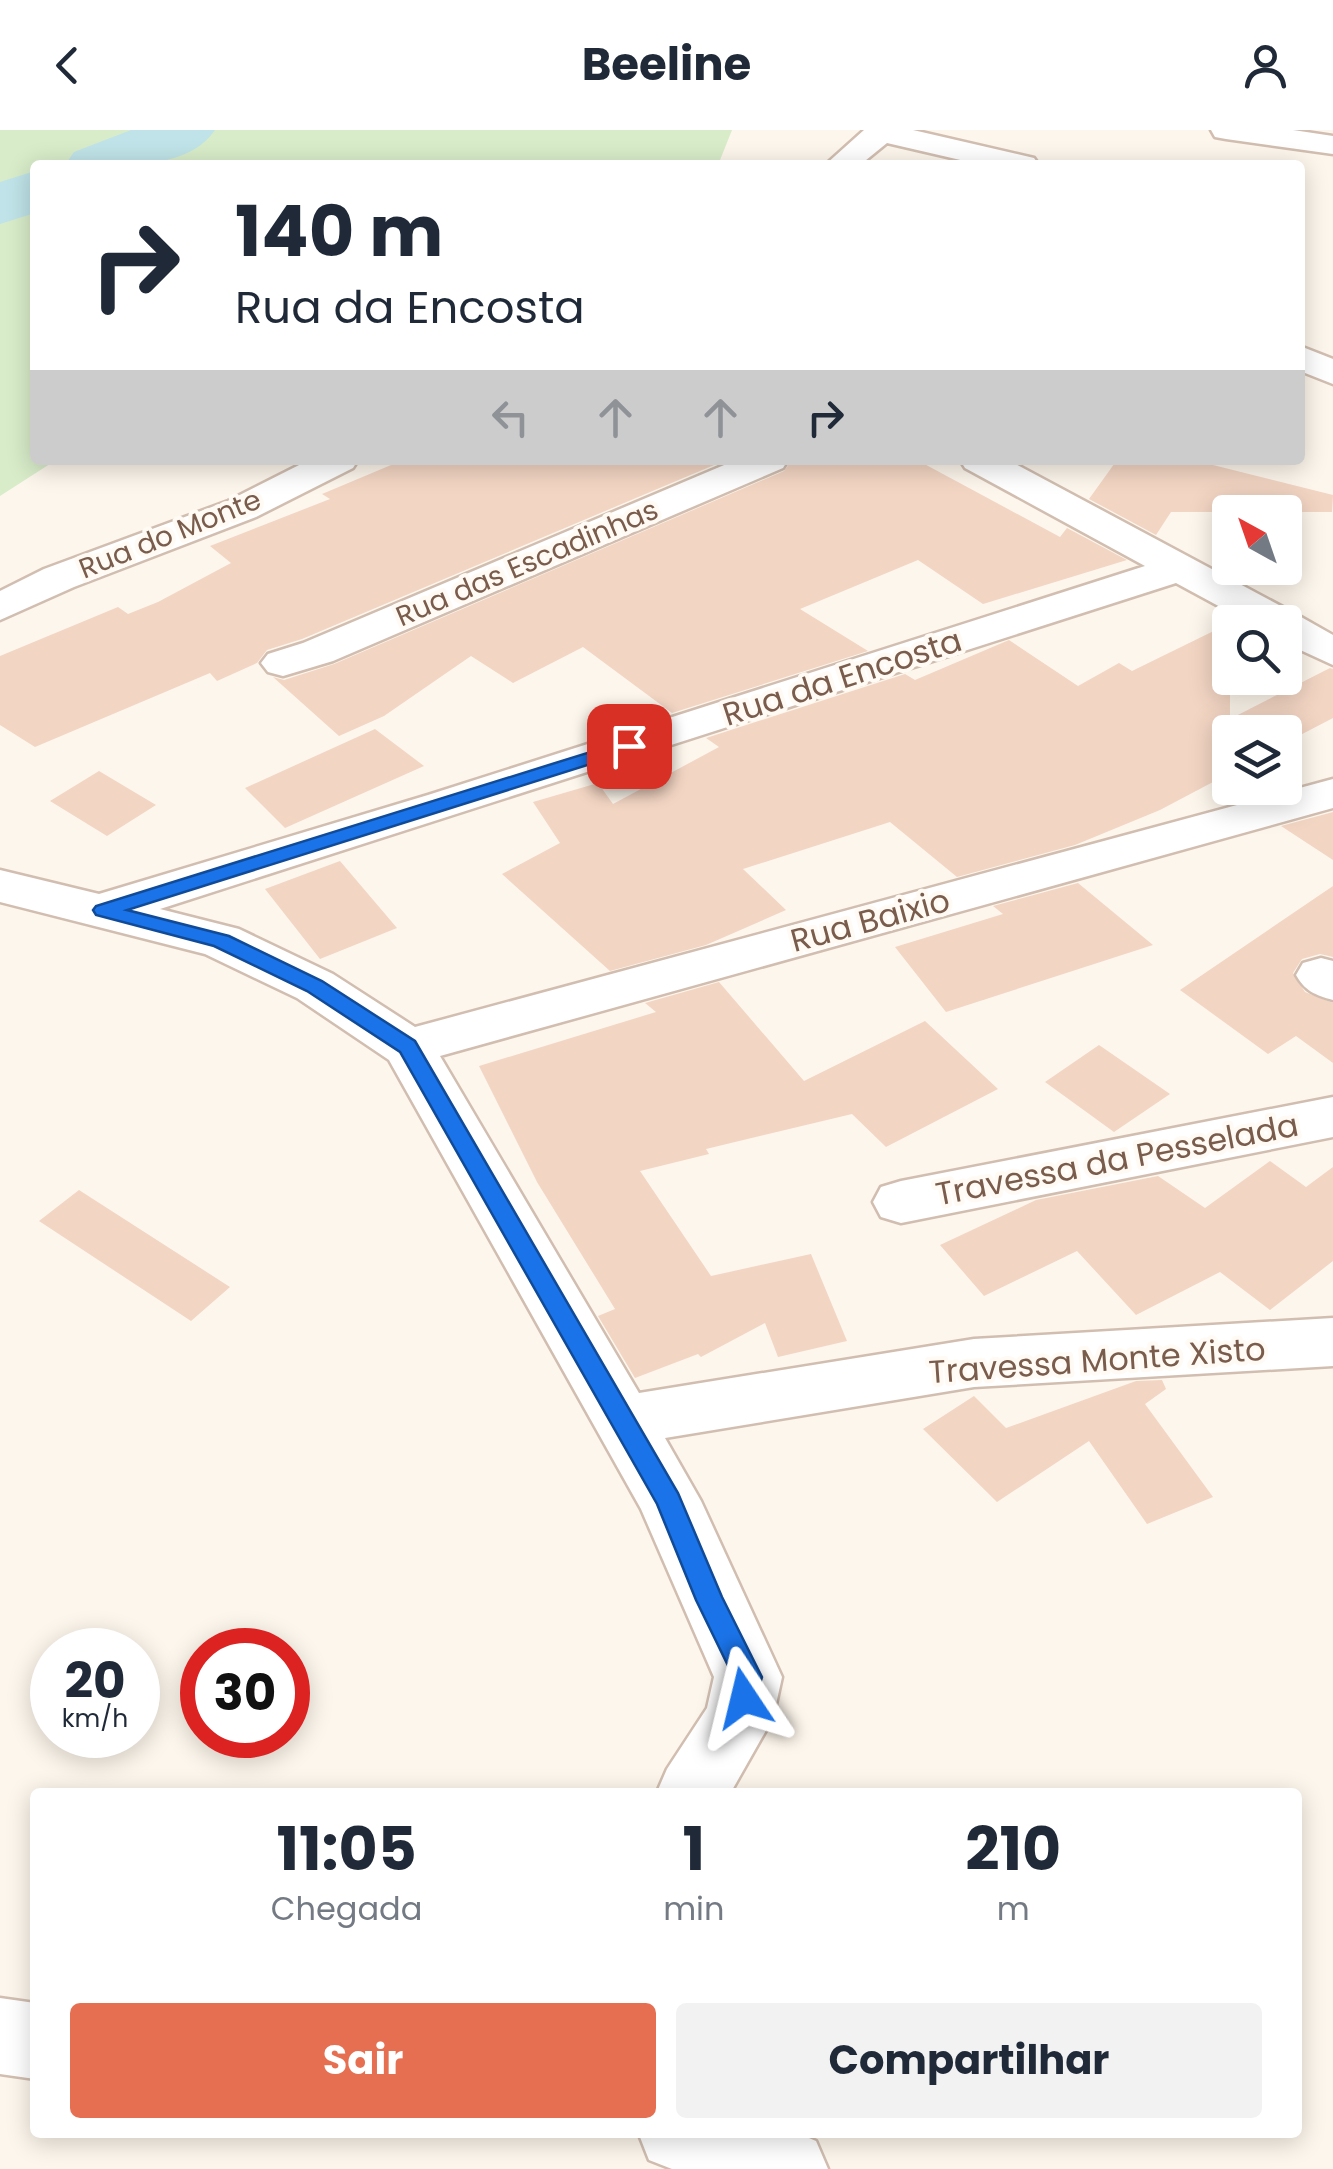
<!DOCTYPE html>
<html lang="pt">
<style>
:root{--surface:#fff;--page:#f2f2f3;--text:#1f2937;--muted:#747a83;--accent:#e76f51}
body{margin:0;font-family:Poppins,sans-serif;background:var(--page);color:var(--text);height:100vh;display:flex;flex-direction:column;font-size:38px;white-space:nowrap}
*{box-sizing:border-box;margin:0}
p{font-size:32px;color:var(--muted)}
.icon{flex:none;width:55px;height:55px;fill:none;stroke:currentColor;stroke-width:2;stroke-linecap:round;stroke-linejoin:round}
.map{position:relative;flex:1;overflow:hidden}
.drawer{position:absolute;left:30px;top:1658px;width:1272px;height:350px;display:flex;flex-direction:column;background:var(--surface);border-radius:10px;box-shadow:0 5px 25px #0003}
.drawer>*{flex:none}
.banner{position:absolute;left:30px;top:30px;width:1275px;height:305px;border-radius:10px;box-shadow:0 5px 25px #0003;background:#fff;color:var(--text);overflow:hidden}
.needle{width:65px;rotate:320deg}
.tools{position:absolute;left:1212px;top:365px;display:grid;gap:20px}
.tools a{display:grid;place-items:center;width:90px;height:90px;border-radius:10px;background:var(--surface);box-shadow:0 5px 25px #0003;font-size:50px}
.speed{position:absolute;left:30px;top:1498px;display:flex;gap:20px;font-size:50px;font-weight:700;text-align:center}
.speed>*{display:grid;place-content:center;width:130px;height:130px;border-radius:50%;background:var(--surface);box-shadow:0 5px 25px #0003;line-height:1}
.speed small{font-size:25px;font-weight:400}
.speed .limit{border:15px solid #d22;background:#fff;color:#111}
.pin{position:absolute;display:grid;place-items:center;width:85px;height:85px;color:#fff;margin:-42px;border-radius:20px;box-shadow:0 5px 15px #0006}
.me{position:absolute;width:110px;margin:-55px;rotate:350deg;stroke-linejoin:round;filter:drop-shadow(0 0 8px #0008)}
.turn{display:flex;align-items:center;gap:35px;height:210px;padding:0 40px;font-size:45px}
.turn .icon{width:130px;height:130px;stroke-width:2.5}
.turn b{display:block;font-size:70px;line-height:85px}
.lanes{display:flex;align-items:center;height:95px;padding:0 40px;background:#0003;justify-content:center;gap:50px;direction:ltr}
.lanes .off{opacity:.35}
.eta{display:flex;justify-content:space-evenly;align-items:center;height:170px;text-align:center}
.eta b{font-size:60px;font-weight:700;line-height:70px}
.cta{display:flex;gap:20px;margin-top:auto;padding:20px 40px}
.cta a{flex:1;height:115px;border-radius:10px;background:var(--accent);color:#fff;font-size:40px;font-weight:700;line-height:115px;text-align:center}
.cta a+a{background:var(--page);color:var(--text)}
header{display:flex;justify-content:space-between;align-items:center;height:130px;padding:0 40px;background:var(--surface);font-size:45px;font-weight:700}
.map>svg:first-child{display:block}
.green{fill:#d8ecc9}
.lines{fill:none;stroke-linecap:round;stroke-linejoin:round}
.river{fill:#bfe3e8;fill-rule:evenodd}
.building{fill:#f3d5c3}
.street-casing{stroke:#d1beb0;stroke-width:5}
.street{fill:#fff;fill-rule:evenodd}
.route{fill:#1a73e8;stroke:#114b97;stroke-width:2.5}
.labels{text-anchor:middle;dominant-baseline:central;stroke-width:8;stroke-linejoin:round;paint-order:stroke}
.far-street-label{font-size:28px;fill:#7a5c4d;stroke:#fffaf3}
.street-label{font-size:32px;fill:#7a5c4d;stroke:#fffaf3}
</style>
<header><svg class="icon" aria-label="back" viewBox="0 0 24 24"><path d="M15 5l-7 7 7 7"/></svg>Beeline<svg class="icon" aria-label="person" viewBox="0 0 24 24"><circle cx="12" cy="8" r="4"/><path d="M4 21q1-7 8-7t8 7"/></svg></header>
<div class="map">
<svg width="1333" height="2039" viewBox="0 0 1333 2039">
<rect width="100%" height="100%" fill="#fdf6ec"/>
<path class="green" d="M 0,0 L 732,0 L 718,35 L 35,35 L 35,330 L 56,330 L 0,366 Z"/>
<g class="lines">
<path class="river" d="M 131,0 L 215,0 C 186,43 111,35 65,35 L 74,22 Z
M 35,41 L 35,83 L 0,94 L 0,52 Z"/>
</g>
<path class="building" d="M 403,330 L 726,330 L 302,509 L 267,520 L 257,533 L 217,551 L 210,543 L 35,617 L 0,595 L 0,526 L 118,477 L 128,484 L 158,472 L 231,433 L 210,416 L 330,369 L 322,364 Z
M 792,330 L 917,330 L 1060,407 L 1067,398 L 1127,430 L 983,474 L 918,430 L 800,479 L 868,521 L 672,583 L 583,517 L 513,553 L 471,526 L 384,586 L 339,606 L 273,547 L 284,550 L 334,534 L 784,341 Z
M 1117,330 L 1193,330 L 1333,365 L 1332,382 L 1171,382 L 1156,405 L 1089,369 Z
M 1230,493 L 1230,589 L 1330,538 L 1333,539 L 1333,588 L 1285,613 L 1285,602 L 1230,602 L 1230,643 L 1160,680 L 1075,715 L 957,747 L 890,692 L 743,739 L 786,780 L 706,815 L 610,841 L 502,744 L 560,713 L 533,672 L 598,653 L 613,674 L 719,617 L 706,608 L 905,544 L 915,550 L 1009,510 L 1078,556 L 1119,533 L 1132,541 Z
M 375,599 L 424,636 L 285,698 L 245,658 Z
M 99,641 L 156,675 L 107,706 L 50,671 Z
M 1333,682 L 1333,730 L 1281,696 Z
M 340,731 L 397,798 L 320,829 L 265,759 Z
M 1078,753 L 1153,815 L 946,882 L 895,817 L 1003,784 L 993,776 Z
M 1333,756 L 1333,827 L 1320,824 L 1302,829 L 1293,843 L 1305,862 L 1333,873 L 1333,933 L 1296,906 L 1268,924 L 1180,860 Z
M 719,852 L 804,951 L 925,891 L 998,959 L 886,1017 L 852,984 L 706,1019 L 709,1024 L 640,1041 L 711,1146 L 811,1124 L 847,1211 L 778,1227 L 765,1193 L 701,1227 L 698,1224 L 635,1248 L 598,1186 L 615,1179 L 537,1052 L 479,936 L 656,882 L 645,873 Z
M 1099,915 L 1170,964 L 1114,1002 L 1045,952 Z
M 1270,1031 L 1306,1057 L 1333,1037 L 1333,1131 L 1270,1180 L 1220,1142 L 1136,1185 L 1077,1121 L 984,1166 L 940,1115 L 1036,1070 L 1158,1046 L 1205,1078 Z
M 79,1060 L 230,1157 L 191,1191 L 39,1091 Z
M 1162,1250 L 1166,1259 L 1145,1274 L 1213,1367 L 1147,1394 L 1089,1311 L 997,1372 L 923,1299 L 974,1266 L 1006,1298 L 1136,1251 Z"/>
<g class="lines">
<defs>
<path id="street" d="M 864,0 L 913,0 L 1034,28 L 1039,35 L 982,35 L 887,13 L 860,35 L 825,35 Z
M 1211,0 L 1293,0 L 1333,6 L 1333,24 L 1226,9 L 1215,7 Z
M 1300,216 L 1333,229 L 1333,254 L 1300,241 Z
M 309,330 L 358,330 L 353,338 L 256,387 L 74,457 L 0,490 L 0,461 L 44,439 L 228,371 Z
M 736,330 L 788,330 L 783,338 L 333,531 L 283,546 L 268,542 L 261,533 L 268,524 L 303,513 Z
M 960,330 L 1008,330 L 1294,483 L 1333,505 L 1333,535 L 1285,513 L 1285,492 L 1248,492 L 1176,453 L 160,779 L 239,799 L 333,844 L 415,897 L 1333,649 L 1333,678 L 440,926 L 639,1263 L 974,1209 L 1333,1188 L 1333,1236 L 974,1257 L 665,1308 L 701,1371 L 782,1547 L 773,1588 L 731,1662 L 657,1662 L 667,1639 L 707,1578 L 714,1547 L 641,1379 L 389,930 L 297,868 L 205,824 L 0,772 L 0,740 L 99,764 L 428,665 L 1145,436 L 965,338 Z
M 1321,828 L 1333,831 L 1333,870 C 1315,865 1305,861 1296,845 L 1303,833 Z
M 1333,967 L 1333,1007 L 901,1093 L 881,1087 L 873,1072 L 881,1057 L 901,1051 Z
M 0,1868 L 35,1873 L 35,1949 L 0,1944 Z
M 638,2002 L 795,2002 L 816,2011 L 828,2039 L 672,2039 L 649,2030 Z"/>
</defs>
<use href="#street" class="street-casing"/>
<use href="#street" class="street"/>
</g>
<path class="route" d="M 629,610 L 638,616 L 635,620 L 127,780 L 229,806 L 322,851 L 415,911 L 678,1363 L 722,1467 L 762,1547 L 753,1577 L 744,1580 L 734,1577 L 729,1568 L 734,1548 L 696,1470 L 657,1374 L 400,922 L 307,861 L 214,816 L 96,785 L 93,780 L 96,776 Z"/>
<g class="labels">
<g class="far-street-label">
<text transform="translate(170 404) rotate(-22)">Rua do Monte</text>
<text transform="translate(527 433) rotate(-23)">Rua das Escadinhas</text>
</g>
<g class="street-label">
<text transform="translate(842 547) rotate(-18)">Rua da Encosta</text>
<text transform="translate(870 790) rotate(-15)">Rua Baixio</text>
<text transform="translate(1117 1029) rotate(-11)">Travessa da Pesselada</text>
<text transform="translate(1097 1230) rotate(-4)">Travessa Monte Xisto</text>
</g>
</g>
</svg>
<div class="tools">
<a><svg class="needle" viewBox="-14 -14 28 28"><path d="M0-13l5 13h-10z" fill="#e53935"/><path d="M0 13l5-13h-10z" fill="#747a83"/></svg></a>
<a><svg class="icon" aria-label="search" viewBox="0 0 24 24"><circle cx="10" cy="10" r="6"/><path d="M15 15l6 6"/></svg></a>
<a><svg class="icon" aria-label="layers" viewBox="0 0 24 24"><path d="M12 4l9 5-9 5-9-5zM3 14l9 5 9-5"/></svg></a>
</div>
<div class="speed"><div>20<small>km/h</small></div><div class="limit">30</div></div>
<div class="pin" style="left:629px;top:616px;background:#d93025"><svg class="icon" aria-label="arrive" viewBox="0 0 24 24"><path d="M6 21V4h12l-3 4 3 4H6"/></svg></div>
<svg class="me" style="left:744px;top:1568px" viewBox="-20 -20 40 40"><path d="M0-17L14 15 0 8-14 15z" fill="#1a73e8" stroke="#fff" stroke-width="4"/></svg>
<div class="banner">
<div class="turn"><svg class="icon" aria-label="right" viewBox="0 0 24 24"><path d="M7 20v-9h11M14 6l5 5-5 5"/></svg><div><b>140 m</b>Rua da Encosta</div></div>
<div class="lanes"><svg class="icon off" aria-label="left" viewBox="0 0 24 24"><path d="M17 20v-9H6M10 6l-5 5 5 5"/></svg><svg class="icon off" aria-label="ahead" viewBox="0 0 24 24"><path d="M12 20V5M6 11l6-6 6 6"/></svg><svg class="icon off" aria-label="ahead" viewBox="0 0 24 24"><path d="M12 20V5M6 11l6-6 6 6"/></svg><svg class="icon" aria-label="right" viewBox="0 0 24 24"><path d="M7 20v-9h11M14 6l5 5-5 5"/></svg></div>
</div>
<section class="drawer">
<div class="eta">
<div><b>11:05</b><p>Chegada</p></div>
<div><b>1</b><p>min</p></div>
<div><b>210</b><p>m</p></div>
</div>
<div class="cta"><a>Sair</a><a>Compartilhar</a></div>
</section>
</div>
